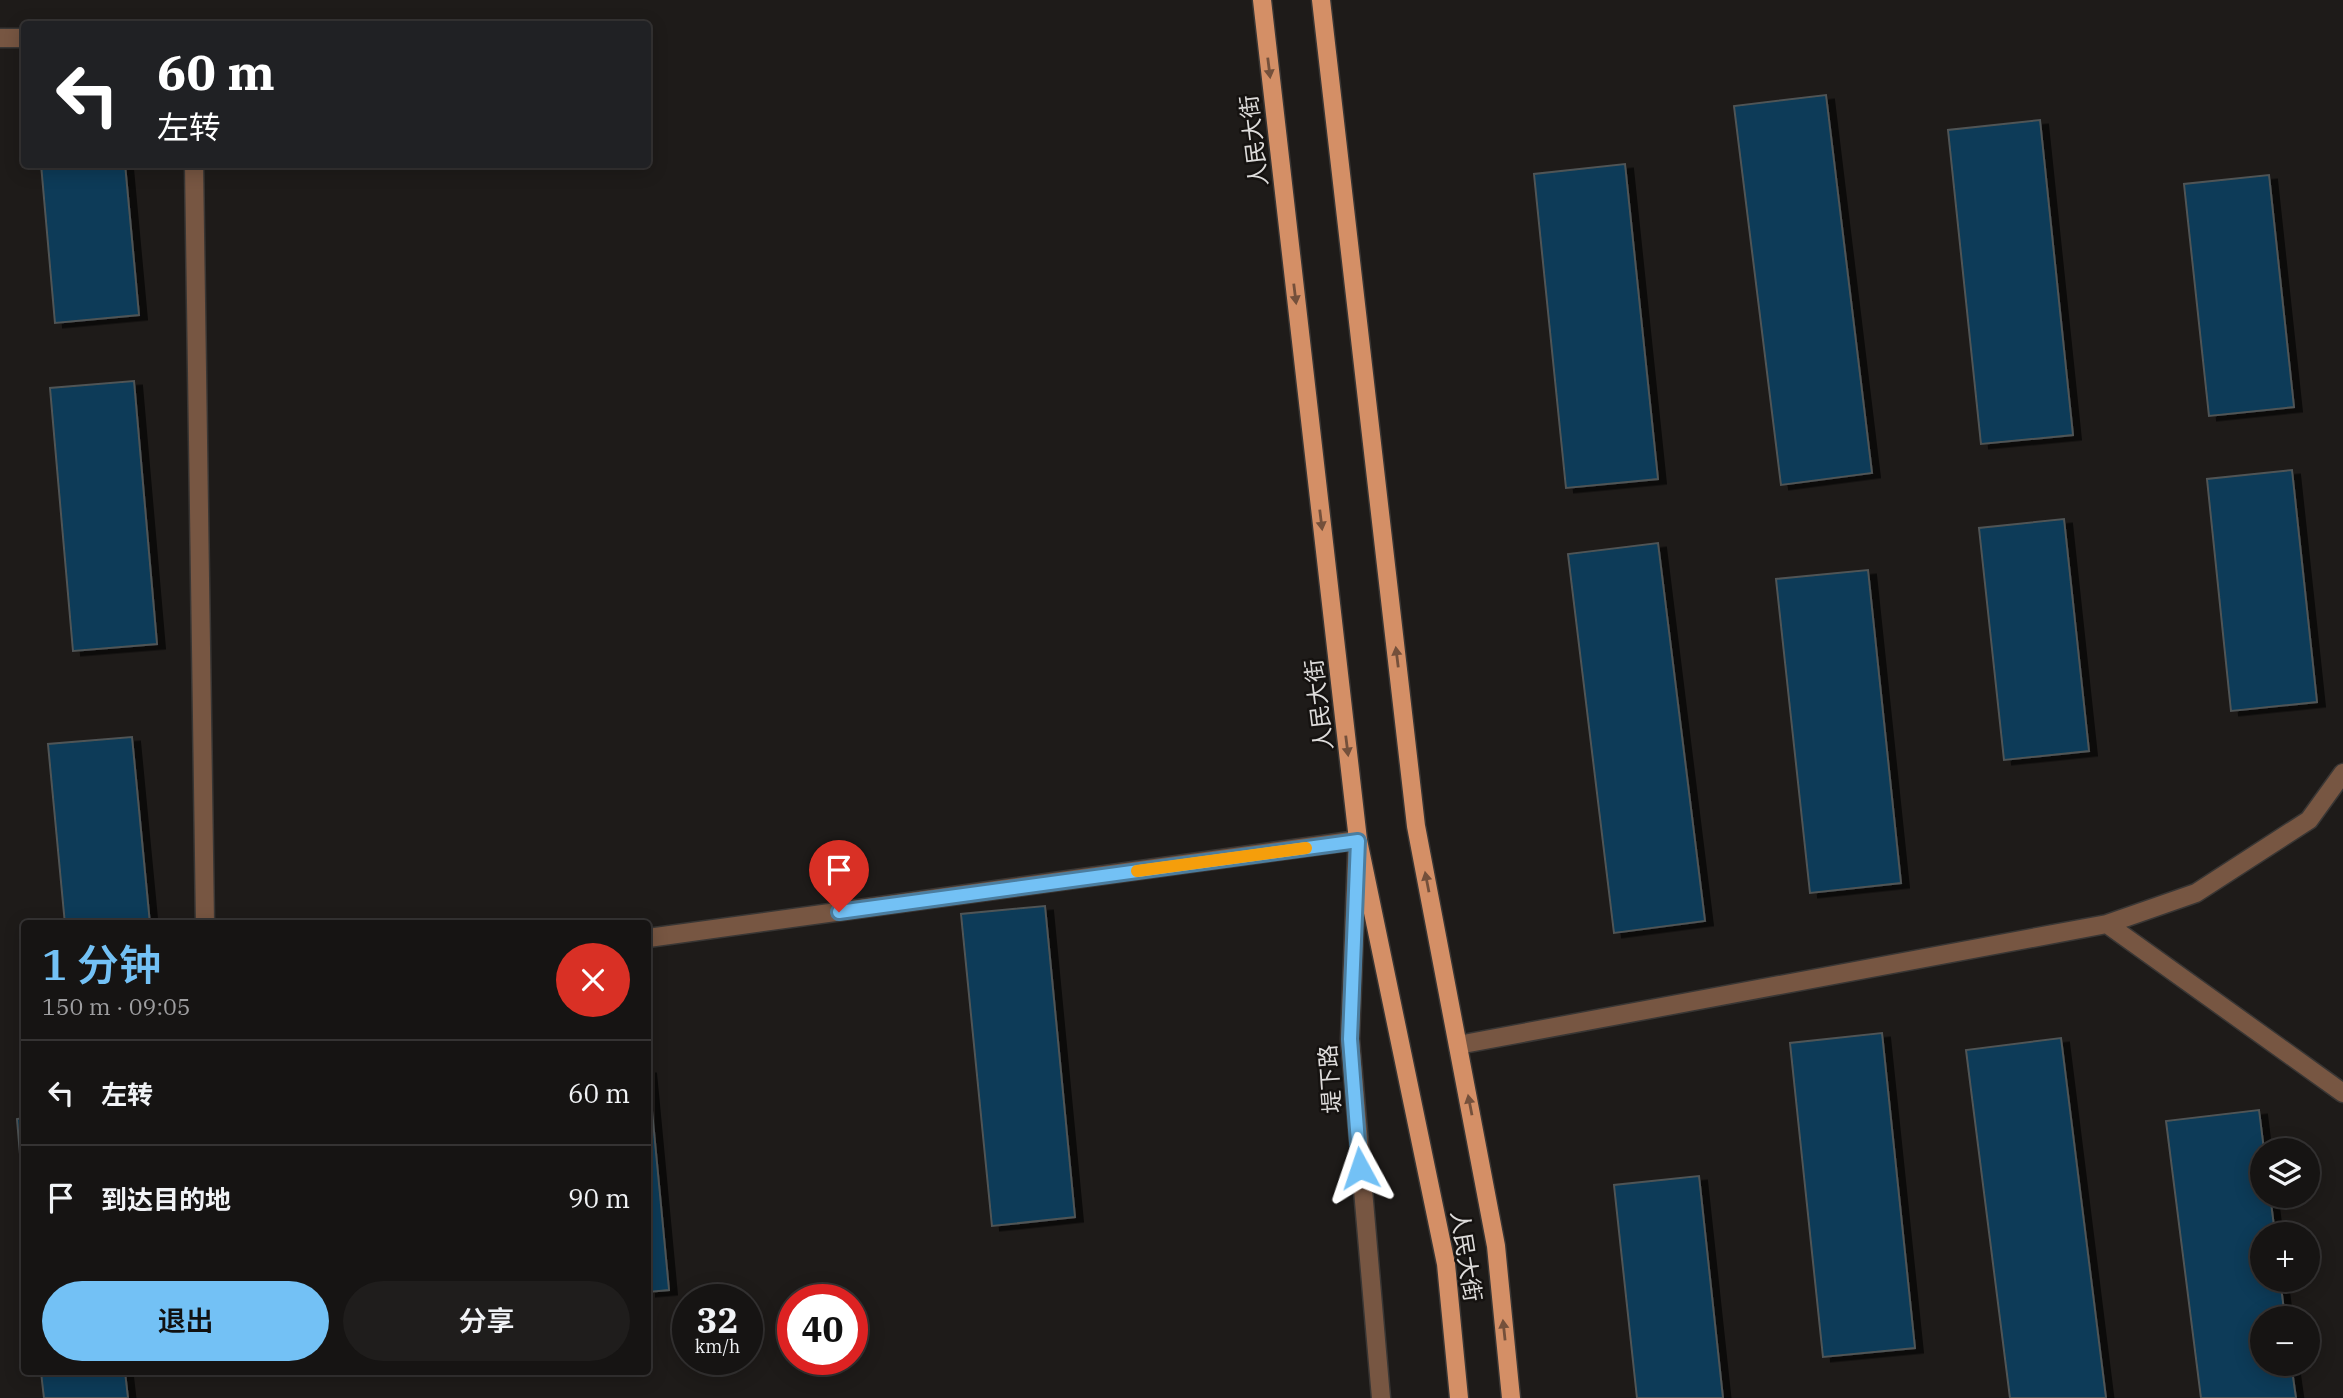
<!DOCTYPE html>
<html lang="zh">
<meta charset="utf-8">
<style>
:root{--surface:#161413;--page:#1f1d1c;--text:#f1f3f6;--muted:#9e9ea0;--line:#353333;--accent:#73c1f5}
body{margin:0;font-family:"IBM Plex Serif","Noto Sans SC",serif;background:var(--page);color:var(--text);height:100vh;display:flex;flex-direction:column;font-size:26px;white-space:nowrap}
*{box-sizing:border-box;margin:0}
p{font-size:23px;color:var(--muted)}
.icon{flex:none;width:38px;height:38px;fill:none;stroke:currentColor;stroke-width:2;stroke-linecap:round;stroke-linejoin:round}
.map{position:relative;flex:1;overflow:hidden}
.details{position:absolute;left:21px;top:920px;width:630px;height:455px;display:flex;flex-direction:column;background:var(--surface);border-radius:7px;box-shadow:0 4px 18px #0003,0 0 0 2px var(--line)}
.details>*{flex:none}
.top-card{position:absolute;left:21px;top:21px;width:630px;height:147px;border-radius:7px;box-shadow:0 4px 18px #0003,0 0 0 2px var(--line);background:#202124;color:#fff;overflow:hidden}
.fabs{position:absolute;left:2250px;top:1138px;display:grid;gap:14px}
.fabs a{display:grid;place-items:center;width:70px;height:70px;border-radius:50%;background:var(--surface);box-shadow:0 4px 18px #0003,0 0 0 2px var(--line);font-size:35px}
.speed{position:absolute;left:672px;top:1284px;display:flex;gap:14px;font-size:35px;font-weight:700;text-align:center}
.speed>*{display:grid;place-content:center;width:91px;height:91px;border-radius:50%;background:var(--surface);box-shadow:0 4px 18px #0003,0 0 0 2px var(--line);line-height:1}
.speed small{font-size:18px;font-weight:400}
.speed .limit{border:10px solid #d22;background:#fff;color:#111}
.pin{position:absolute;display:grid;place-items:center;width:60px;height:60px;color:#fff;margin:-72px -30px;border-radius:50% 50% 50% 0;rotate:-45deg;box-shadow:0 0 7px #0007}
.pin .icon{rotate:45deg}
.me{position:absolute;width:77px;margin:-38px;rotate:355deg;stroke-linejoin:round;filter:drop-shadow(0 0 5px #0008)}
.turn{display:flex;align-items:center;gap:24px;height:147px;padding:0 21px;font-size:32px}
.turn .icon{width:91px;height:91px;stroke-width:2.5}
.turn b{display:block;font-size:49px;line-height:60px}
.round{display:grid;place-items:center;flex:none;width:74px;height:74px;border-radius:37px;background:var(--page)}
.head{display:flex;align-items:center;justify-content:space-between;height:119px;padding:0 21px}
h1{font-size:42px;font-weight:600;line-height:52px;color:var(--accent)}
.primary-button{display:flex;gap:14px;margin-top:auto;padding:14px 21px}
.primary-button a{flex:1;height:80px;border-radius:42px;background:var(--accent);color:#111;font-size:28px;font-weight:600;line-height:80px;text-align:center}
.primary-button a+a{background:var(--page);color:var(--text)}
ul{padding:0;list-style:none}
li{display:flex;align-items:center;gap:21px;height:105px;padding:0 21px;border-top:2px solid var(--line)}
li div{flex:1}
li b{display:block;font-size:26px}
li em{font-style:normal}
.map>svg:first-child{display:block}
.building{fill:#083b58;stroke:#505456;stroke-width:2;filter:url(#shadow)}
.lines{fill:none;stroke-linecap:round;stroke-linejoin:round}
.service-casing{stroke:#393634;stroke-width:21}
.minor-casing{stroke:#393634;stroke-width:21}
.tertiary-casing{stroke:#393634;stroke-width:21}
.primary-casing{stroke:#393634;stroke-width:21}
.service{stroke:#775642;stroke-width:18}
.minor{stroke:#775642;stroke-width:18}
.tertiary{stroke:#775642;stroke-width:18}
.primary{stroke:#d48f66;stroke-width:18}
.oneway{fill:#74503b}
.route-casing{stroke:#4b7d9f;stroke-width:18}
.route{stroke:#73c1f5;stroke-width:12}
.slow{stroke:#f59e0b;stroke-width:12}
.labels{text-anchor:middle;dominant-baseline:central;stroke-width:5;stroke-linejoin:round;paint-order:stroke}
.street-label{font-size:23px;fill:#dddbda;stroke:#151210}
</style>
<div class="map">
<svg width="2343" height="1398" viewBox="0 0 2343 1398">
<defs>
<filter id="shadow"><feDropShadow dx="8" dy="4.5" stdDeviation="0" flood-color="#0009"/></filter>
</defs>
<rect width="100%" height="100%" fill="#1e1b19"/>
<path class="building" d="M 1826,95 L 1872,473 L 1781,485 L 1734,106 Z
M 2040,120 L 2073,435 L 1981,444 L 1948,130 Z
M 41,164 L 125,164 L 139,315 L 55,323 Z
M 1625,164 L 1658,479 L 1566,488 L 1534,174 Z
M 2269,175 L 2294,407 L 2209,416 L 2184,184 Z
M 134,381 L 157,644 L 73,651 L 50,388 Z
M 2292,470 L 2317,702 L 2231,711 L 2207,479 Z
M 2064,519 L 2089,751 L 2004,760 L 1979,528 Z
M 1658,543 L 1705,921 L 1614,933 L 1568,554 Z
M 1868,570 L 1901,883 L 1810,893 L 1776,579 Z
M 132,737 L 150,924 L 65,924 L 48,744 Z
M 1045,906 L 1075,1217 L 992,1226 L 961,914 Z
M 1882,1033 L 1915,1348 L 1823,1357 L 1790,1043 Z
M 2061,1038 L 2106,1398 L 2010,1398 L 1966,1050 Z
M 648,1068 L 669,1290 L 648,1292 Z
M 2259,1110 L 2264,1150 L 2263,1195 L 2270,1195 L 2275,1234 L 2263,1234 L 2263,1279 L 2280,1279 L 2285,1318 L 2263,1318 L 2263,1363 L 2291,1363 L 2296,1398 L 2201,1398 L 2166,1121 Z
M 24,1118 L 24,1201 L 17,1119 Z
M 1699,1176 L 1723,1398 L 1637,1398 L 1614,1185 Z
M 41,1372 L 125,1372 L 128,1398 L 44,1398 Z"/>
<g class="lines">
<defs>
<path id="service" d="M 0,38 L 24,38
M 194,164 L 205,924
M 648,938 L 1358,840"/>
<path id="minor" d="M 2107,924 L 2343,1093
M 1458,1045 L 2107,924 L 2196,893 L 2309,820 L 2343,773"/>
<path id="tertiary" d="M 1357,854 L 1350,1039 L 1381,1398"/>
<path id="primary" d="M 1262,0 L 1358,840 L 1446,1264 L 1459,1398
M 1321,0 L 1416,826 L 1496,1246 L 1511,1398"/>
</defs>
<use href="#service" class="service-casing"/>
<use href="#minor" class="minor-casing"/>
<use href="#tertiary" class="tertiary-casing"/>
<use href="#primary" class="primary-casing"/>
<use href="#service" class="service"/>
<use href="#minor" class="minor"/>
<use href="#tertiary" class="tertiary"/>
<use href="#primary" class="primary"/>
</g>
<defs><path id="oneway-solid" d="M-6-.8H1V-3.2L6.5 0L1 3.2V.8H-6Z" transform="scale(1.75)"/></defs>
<g class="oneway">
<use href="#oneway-solid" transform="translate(1269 68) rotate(83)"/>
<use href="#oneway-solid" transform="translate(1295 294) rotate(83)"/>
<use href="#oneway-solid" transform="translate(1321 520) rotate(83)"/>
<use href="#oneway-solid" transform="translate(1397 657) rotate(-97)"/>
<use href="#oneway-solid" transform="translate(1347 746) rotate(83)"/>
<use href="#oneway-solid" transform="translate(1427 882) rotate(-101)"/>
<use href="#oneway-solid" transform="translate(1470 1105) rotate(-101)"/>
<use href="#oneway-solid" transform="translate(1504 1330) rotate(-96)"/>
</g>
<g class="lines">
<defs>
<path id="route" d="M 839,912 L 1358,841 L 1350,1039 L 1360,1168"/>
</defs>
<use href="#route" class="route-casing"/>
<use href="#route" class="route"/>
<path class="slow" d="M 1137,871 L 1306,848"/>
</g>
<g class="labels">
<g class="street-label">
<text transform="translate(1253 141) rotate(-97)">人民大街</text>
<text transform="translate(1318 705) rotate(-97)">人民大街</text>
<text transform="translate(1329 1079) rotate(-94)">堤下路</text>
<text transform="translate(1467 1256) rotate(81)">人民大街</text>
</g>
</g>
</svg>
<div class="fabs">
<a><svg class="icon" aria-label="layers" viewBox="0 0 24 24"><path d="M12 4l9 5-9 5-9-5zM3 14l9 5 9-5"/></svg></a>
<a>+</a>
<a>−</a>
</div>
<div class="speed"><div>32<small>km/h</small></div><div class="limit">40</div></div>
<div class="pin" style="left:839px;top:912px;background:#d93025"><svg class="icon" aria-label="arrive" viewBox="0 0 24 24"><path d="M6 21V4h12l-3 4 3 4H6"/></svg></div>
<svg class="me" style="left:1360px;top:1168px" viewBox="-20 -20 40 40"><path d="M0-17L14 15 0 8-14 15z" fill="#73c1f5" stroke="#fff" stroke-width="4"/></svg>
<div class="top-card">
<div class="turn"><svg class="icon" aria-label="left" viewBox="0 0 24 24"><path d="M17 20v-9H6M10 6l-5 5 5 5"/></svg><div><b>60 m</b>左转</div></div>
</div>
<section class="details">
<div class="head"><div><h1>1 分钟</h1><p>150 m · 09:05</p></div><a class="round" style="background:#d93025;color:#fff"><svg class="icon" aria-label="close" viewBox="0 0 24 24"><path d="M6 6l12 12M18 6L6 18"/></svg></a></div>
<ul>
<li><svg class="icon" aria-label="left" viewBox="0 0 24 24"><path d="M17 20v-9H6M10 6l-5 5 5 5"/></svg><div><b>左转</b></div><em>60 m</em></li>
<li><svg class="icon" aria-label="arrive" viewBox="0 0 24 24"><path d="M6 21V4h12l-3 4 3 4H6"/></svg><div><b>到达目的地</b></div><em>90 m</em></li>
</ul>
<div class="primary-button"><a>退出</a><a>分享</a></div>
</section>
</div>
